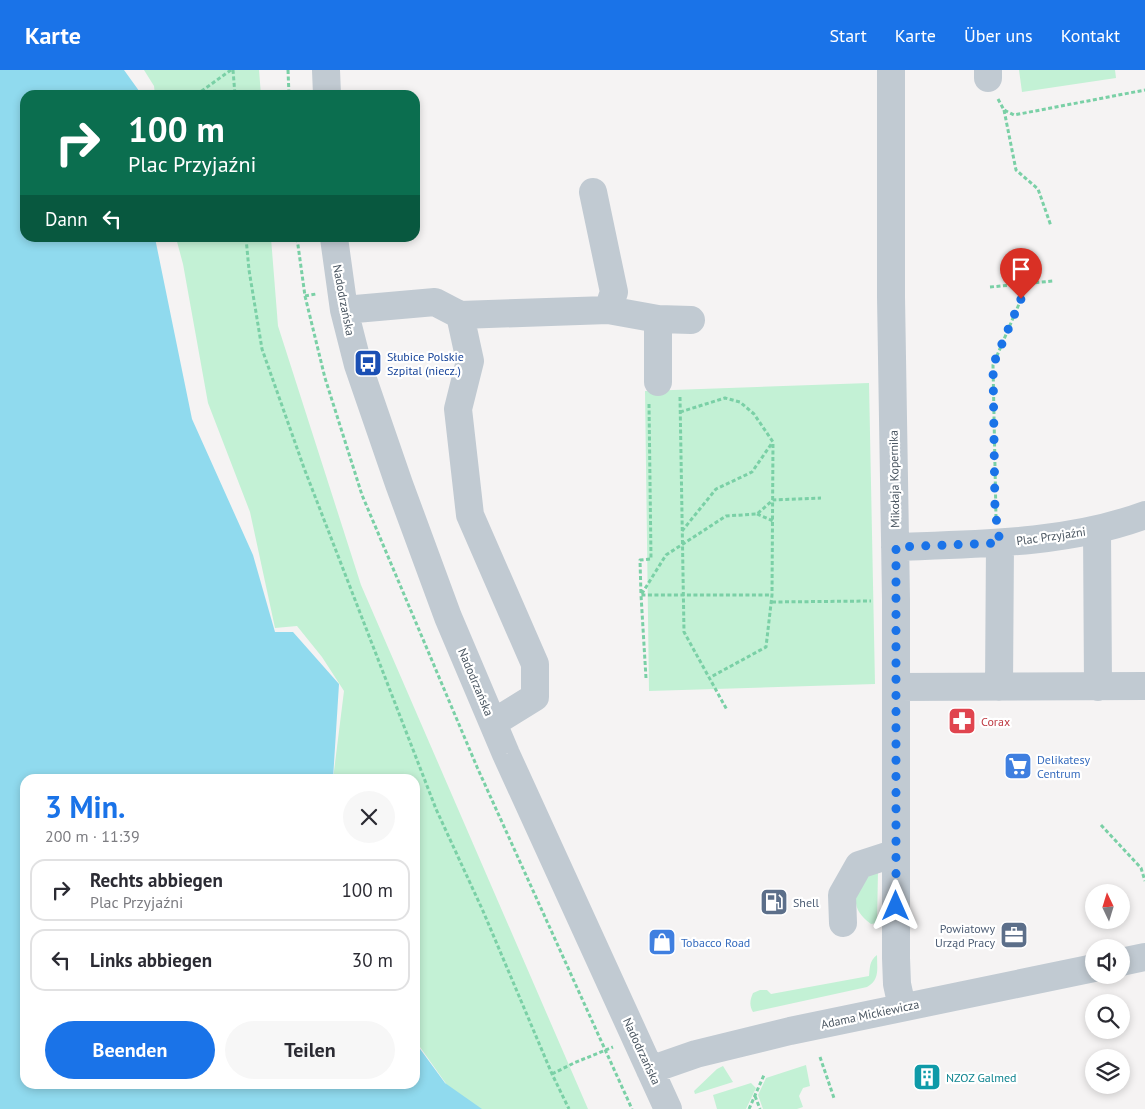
<!DOCTYPE html>
<html lang="de">
<meta charset="utf-8">
<style>
:root{--surface:#fff;--page:#f7f7f7;--text:#2b2b33;--muted:#7c7c81;--line:#e1e1e2;--accent:#1a73e8}
body{margin:0;font-family:"PT Sans",sans-serif;background:var(--page);color:var(--text);height:100vh;display:flex;flex-direction:column;font-size:19px;white-space:nowrap}
*{box-sizing:border-box;margin:0}
p{font-size:16px;color:var(--muted)}
.icon{flex:none;width:28px;height:28px;fill:none;stroke:currentColor;stroke-width:2;stroke-linecap:round;stroke-linejoin:round}
.map{position:relative;flex:1;overflow:hidden}
.sheet{position:absolute;left:20px;top:704px;width:400px;height:315px;display:flex;flex-direction:column;background:var(--surface);border-radius:15px;box-shadow:0 2px 8px #0003}
.sheet>*{flex:none}
.top-card{position:absolute;left:20px;top:20px;width:400px;height:152px;border-radius:15px;box-shadow:0 2px 8px #0003;background:#0b6e4f;color:#fff;overflow:hidden}
.needle{width:32px;rotate:356deg}
.controls{position:absolute;left:1085px;top:814px;display:grid;gap:10px}
.controls a{display:grid;place-items:center;width:45px;height:45px;border-radius:50%;background:var(--surface);box-shadow:0 2px 8px #0003;font-size:25px}
.pin{position:absolute;display:grid;place-items:center;width:42px;height:42px;color:#fff;margin:-51px -21px;border-radius:50% 50% 50% 0;rotate:-45deg;box-shadow:0 0 5px #0007}
.pin .icon{rotate:45deg}
.me{position:absolute;width:55px;margin:-28px;rotate:0deg;stroke-linejoin:round;filter:drop-shadow(0 0 4px #0008)}
.turn{display:flex;align-items:center;gap:18px;height:105px;padding:0 25px;font-size:22px}
.turn .icon{width:65px;height:65px;stroke-width:2.5}
.turn b{display:block;font-size:35px;line-height:42px}
.then{display:flex;align-items:center;height:48px;padding:0 25px;background:#0003;gap:10px;font-size:19px}
.round{display:grid;place-items:center;flex:none;width:52px;height:52px;border-radius:26px;background:var(--page)}
.overview{display:flex;align-items:center;justify-content:space-between;height:85px;padding:0 25px}
h1{font-size:30px;font-weight:700;line-height:38px;color:var(--accent)}
.cta{display:flex;gap:10px;margin-top:auto;padding:10px 25px}
.cta a{flex:1;height:58px;border-radius:30px;background:var(--accent);color:#fff;font-size:20px;font-weight:700;line-height:58px;text-align:center}
.cta a+a{background:var(--page);color:var(--text)}
ul{padding:0;list-style:none}
li{display:flex;align-items:center;gap:15px;height:62px;margin:0 10px 8px;padding:0 15px;border:2px solid var(--line);border-radius:15px}
li div{flex:1}
li b{display:block;font-size:19px}
li em{font-style:normal}
header{display:flex;align-items:center;gap:30px;box-sizing:border-box;height:70px;padding:0 25px;background:var(--accent);color:#fff}
header strong{font-size:24px}
nav{display:flex;gap:28px;margin-inline-start:auto;font-size:18px}
.map>svg:first-child{display:block}
.green{fill:#c3f1d5}
.water{fill:#90daee}
.lines{fill:none;stroke-linecap:round;stroke-linejoin:round}
.path{stroke:#7ad0a6;stroke-width:3;stroke-dasharray:4 2.5;stroke-linecap:butt}
.minor{stroke:#c1cad2;stroke-width:28}
.route{stroke:#1a73e8;stroke-width:9;stroke-dasharray:0 16.2}
.labels{text-anchor:middle;dominant-baseline:central;stroke-width:4.5;stroke-linejoin:round;paint-order:stroke}
.street-label{font-size:12px;fill:#4a5661;stroke:#fff}
.transit-label{font-size:12px;fill:#164399;stroke:#fff;text-anchor:start}
.health-label{font-size:12px;fill:#be3a42;stroke:#fff;text-anchor:start}
.shop-label{font-size:12px;fill:#366cbe;stroke:#fff;text-anchor:start}
.service-label{font-size:12px;fill:#4e5e75;stroke:#fff;text-anchor:start}
.culture-label{font-size:12px;fill:#0d838f;stroke:#fff;text-anchor:start}
</style>
<header>
<strong>Karte</strong>
<nav><a>Start</a><a>Karte</a><a>Über uns</a><a>Kontakt</a></nav>
</header>
<div class="map">
<svg width="1145" height="1039" viewBox="0 0 1145 1039">
<rect width="100%" height="100%" fill="#f5f3f3"/>
<path class="green" d="M 144,0 L 259,0 L 261,25 L 155,25 L 154,16 Z
M 1019,0 L 1115,0 L 1116,8 L 1022,22 Z
M 176,168 L 271,168 L 278,256 L 361,515 L 588,1039 L 464,1039 L 415,970 L 415,709 L 333,709 L 344,621 L 322,587 L 297,556 L 275,558 L 250,442 L 208,333 L 183,194 Z
M 869,313 L 875,614 L 649,621 L 645,321 Z
M 878,800 L 877,853 L 871,854 C 849,837 855,827 864,804 Z
M 877,885 C 877,899 880,910 867,917 L 753,942 C 749,935 750,930 753,923 L 760,920 L 767,920 L 771,924 L 869,906 C 870,898 869,891 877,885 Z
M 806,995 L 810,1016 L 803,1018 L 799,1026 L 803,1037 L 797,1039 L 763,1039 L 758,1025 L 766,1008 Z
M 723,996 L 733,1012 L 695,1024 L 694,1021 L 717,999 Z
M 751,1013 L 756,1018 L 746,1039 L 717,1039 L 713,1025 Z"/>
<path class="water" d="M 0,0 L 124,0 L 142,25 L 25,25 L 25,168 L 155,168 L 192,349 L 253,485 L 275,562 L 293,562 L 339,614 L 333,709 L 25,709 L 25,1014 L 415,1014 L 415,972 L 445,1013 L 482,1039 L 0,1039 Z"/>
<g class="lines">
<path class="path" d="M 233,0 L 235,25
M 288,0 L 289,25
M 196,25 L 231,0
M 998,29 L 1004,40 L 1014,45 L 1145,20
M 1004,40 L 1016,100 L 1038,119 L 1051,156
M 246,168 L 249,200 L 262,279 L 304,398 L 436,739 L 483,841 L 552,1004 L 569,1039
M 297,168 L 305,226 L 325,308 L 362,425 L 477,697 L 632,1039
M 990,217 L 1053,211
M 305,226 L 316,224
M 680,327 L 684,562 L 727,640
M 649,334 L 651,489 L 640,490 L 641,525 L 772,525
M 680,342 L 725,328 L 740,332 L 754,344 L 773,372 L 772,525 L 766,577 L 709,608
M 757,444 L 773,451
M 996,448 L 993,295 L 1028,213
M 682,461 L 716,419 L 752,402 L 772,373
M 772,532 L 871,531
M 646,608 L 641,525 L 666,485 L 726,446 L 757,444 L 773,430 L 821,428
M 1101,755 L 1141,798 L 1145,811
M 820,987 L 834,1028
M 552,1004 L 574,993 L 613,977
M 755,1026 L 760,1039
M 749,1039 L 764,1005"/>
<path class="minor" d="M 326,0 L 327,25
M 891,0 L 891,227 L 896,530 L 896,888 L 897,914 L 902,937
M 988,0 L 988,8
M 593,122 L 614,222 L 608,240
M 334,168 L 344,240 L 358,295 L 399,414 L 448,547 L 506,684 L 668,1039
M 344,240 L 435,232 L 460,245 L 608,240 L 658,249 L 691,250
M 460,245 L 470,291 L 458,339 L 470,445 L 535,594 L 535,627 L 493,653
M 658,249 L 658,312
M 1097,460 L 1098,617
M 895,477 C 978,474 1067,474 1145,445
M 896,617 L 1145,616
M 999,617 L 1000,473
M 843,853 L 842,825 L 859,795 L 896,783
M 1121,892 L 1145,887
M 650,1000 L 696,984 L 790,961 L 1094,898"/>
</g>
<g class="lines">
<path class="route" d="M 896,836 L 896,477 L 1000,473 L 995,441 L 993,295 L 1021,229"/>
</g>
<defs>
<symbol id="bus-square" viewBox="-11 -11 22 22"><rect x="-9" y="-9" width="18" height="18" rx="4" fill="#1a4fb4" stroke="#fff"/><path d="M-5-6H5V4H4V6H2V4H-2V6H-4V4H-5ZM-3.5-4V0h7V-4ZM-3.5 1.2v1.5H-2V1.2ZM2 1.2v1.5H3.5V1.2Z" fill="#fff"/></symbol>
<symbol id="pharmacy-square" viewBox="-11 -11 22 22"><rect x="-9" y="-9" width="18" height="18" rx="4" fill="#e0444e" stroke="#fff"/><path d="M-2-6h4v4h4v4h-4v4h-4v-4h-4v-4h4Z" fill="#fff"/></symbol>
<symbol id="supermarket-square" viewBox="-11 -11 22 22"><rect x="-9" y="-9" width="18" height="18" rx="4" fill="#3f7fe0" stroke="#fff"/><path d="M-6-5.5h2.5l.6 2H6L4.5 2H-2.5L-4.4-4H-6ZM-1.5 3.2a1.3 1.3 0 1 0 .1 0ZM3 3.2a1.3 1.3 0 1 0 .1 0Z" fill="#fff"/></symbol>
<symbol id="fuel-square" viewBox="-11 -11 22 22"><rect x="-9" y="-9" width="18" height="18" rx="4" fill="#5c6f8a" stroke="#fff"/><path d="M-5.5-6h7V0h2V4h1.3V-2.5L3-4.5l.8-.8L6-3V5H2.5V1h-1V6h-7ZM-4.2-4.7v3.2H.2V-4.7Z" fill="#fff"/></symbol>
<symbol id="office-square" viewBox="-11 -11 22 22"><rect x="-9" y="-9" width="18" height="18" rx="4" fill="#5c6f8a" stroke="#fff"/><path d="M-6-3h4V-5.5h4V-3h4V5H-6ZM-1-4.5V-3h2v-1.5ZM-6 0V1H6V0Z" fill="#fff"/></symbol>
<symbol id="shop-square" viewBox="-11 -11 22 22"><rect x="-9" y="-9" width="18" height="18" rx="4" fill="#3f7fe0" stroke="#fff"/><path d="M-5-2.5h2.3a2.7 3.5 0 0 1 5.4 0H5L5.5 6h-11ZM-1.5-2.5h3a1.5 2.3 0 0 0-3 0Z" fill="#fff"/></symbol>
<symbol id="building-square" viewBox="-11 -11 22 22"><rect x="-9" y="-9" width="18" height="18" rx="4" fill="#0f9aa8" stroke="#fff"/><path d="M-4-6H4V6H1V3H-1V6H-4ZM-2.5-4.3h1.7v1.8h-1.7ZM.8-4.3h1.7v1.8H.8ZM-2.5-1h1.7V.8h-1.7ZM.8-1h1.7V.8H.8Z" fill="#fff"/></symbol>
</defs>
<g fill-rule="evenodd">
<use href="#bus-square" x="352" y="277" width="32" height="32"/>
<use href="#pharmacy-square" x="946" y="635" width="32" height="32"/>
<use href="#supermarket-square" x="1002" y="680" width="32" height="32"/>
<use href="#fuel-square" x="758" y="816" width="32" height="32"/>
<use href="#office-square" x="998" y="849" width="32" height="32"/>
<use href="#shop-square" x="646" y="856" width="32" height="32"/>
<use href="#building-square" x="911" y="991" width="32" height="32"/>
</g>
<g class="labels">
<g class="street-label">
<text transform="translate(344 230) rotate(79)">Nadodrzańska</text>
<text transform="translate(894 409) rotate(-91)">Mikołaja Kopernika</text>
<text transform="translate(1051 466) rotate(-8)">Plac Przyjaźni</text>
<text transform="translate(476 612) rotate(67)">Nadodrzańska</text>
<text transform="translate(870 944) rotate(-12)">Adama Mickiewicza</text>
<text transform="translate(642 981) rotate(65)">Nadodrzańska</text>
</g>
<g class="transit-label">
<text x="387" y="286">Słubice Polskie<tspan x="387" dy="14">Szpital (niecz.)</tspan></text>
</g>
<g class="health-label">
<text x="981" y="651">Corax</text>
</g>
<g class="shop-label">
<text x="1037" y="689">Delikatesy<tspan x="1037" dy="14">Centrum</tspan></text>
<text x="681" y="872">Tobacco Road</text>
</g>
<g class="service-label">
<text x="793" y="832">Shell</text>
<text x="995" y="858" text-anchor="end">Powiatowy<tspan x="995" dy="14">Urząd Pracy</tspan></text>
</g>
<g class="culture-label">
<text x="946" y="1007">NZOZ Galmed</text>
</g>
</g>
</svg>
<div class="controls">
<a><svg class="needle" viewBox="-14 -14 28 28"><path d="M0-13l5 13h-10z" fill="#e53935"/><path d="M0 13l5-13h-10z" fill="#7c7c81"/></svg></a>
<a><svg class="icon" aria-label="sound" viewBox="0 0 24 24"><path d="M4 9h4l5-4v14l-5-4H4zM17 9q2 3 0 6"/></svg></a>
<a><svg class="icon" aria-label="search" viewBox="0 0 24 24"><circle cx="10" cy="10" r="6"/><path d="M15 15l6 6"/></svg></a>
<a><svg class="icon" aria-label="layers" viewBox="0 0 24 24"><path d="M12 4l9 5-9 5-9-5zM3 14l9 5 9-5"/></svg></a>
</div>
<div class="pin" style="left:1021px;top:229px;background:#d93025"><svg class="icon" aria-label="arrive" viewBox="0 0 24 24"><path d="M6 21V4h12l-3 4 3 4H6"/></svg></div>
<svg class="me" style="left:896px;top:836px" viewBox="-20 -20 40 40"><path d="M0-17L14 15 0 8-14 15z" fill="#1a73e8" stroke="#fff" stroke-width="4"/></svg>
<div class="top-card">
<div class="turn"><svg class="icon" aria-label="right" viewBox="0 0 24 24"><path d="M7 20v-9h11M14 6l5 5-5 5"/></svg><div><b>100 m</b>Plac Przyjaźni</div></div>
<div class="then">Dann<svg class="icon" aria-label="left" viewBox="0 0 24 24"><path d="M17 20v-9H6M10 6l-5 5 5 5"/></svg></div>
</div>
<section class="sheet">
<div class="overview"><div><h1>3 Min.</h1><p>200 m · 11:39</p></div><a class="round"><svg class="icon" aria-label="close" viewBox="0 0 24 24"><path d="M6 6l12 12M18 6L6 18"/></svg></a></div>
<ul>
<li><svg class="icon" aria-label="right" viewBox="0 0 24 24"><path d="M7 20v-9h11M14 6l5 5-5 5"/></svg><div><b>Rechts abbiegen</b><p>Plac Przyjaźni</p></div><em>100 m</em></li>
<li><svg class="icon" aria-label="left" viewBox="0 0 24 24"><path d="M17 20v-9H6M10 6l-5 5 5 5"/></svg><div><b>Links abbiegen</b></div><em>30 m</em></li>
</ul>
<div class="cta"><a>Beenden</a><a>Teilen</a></div>
</section>
</div>
